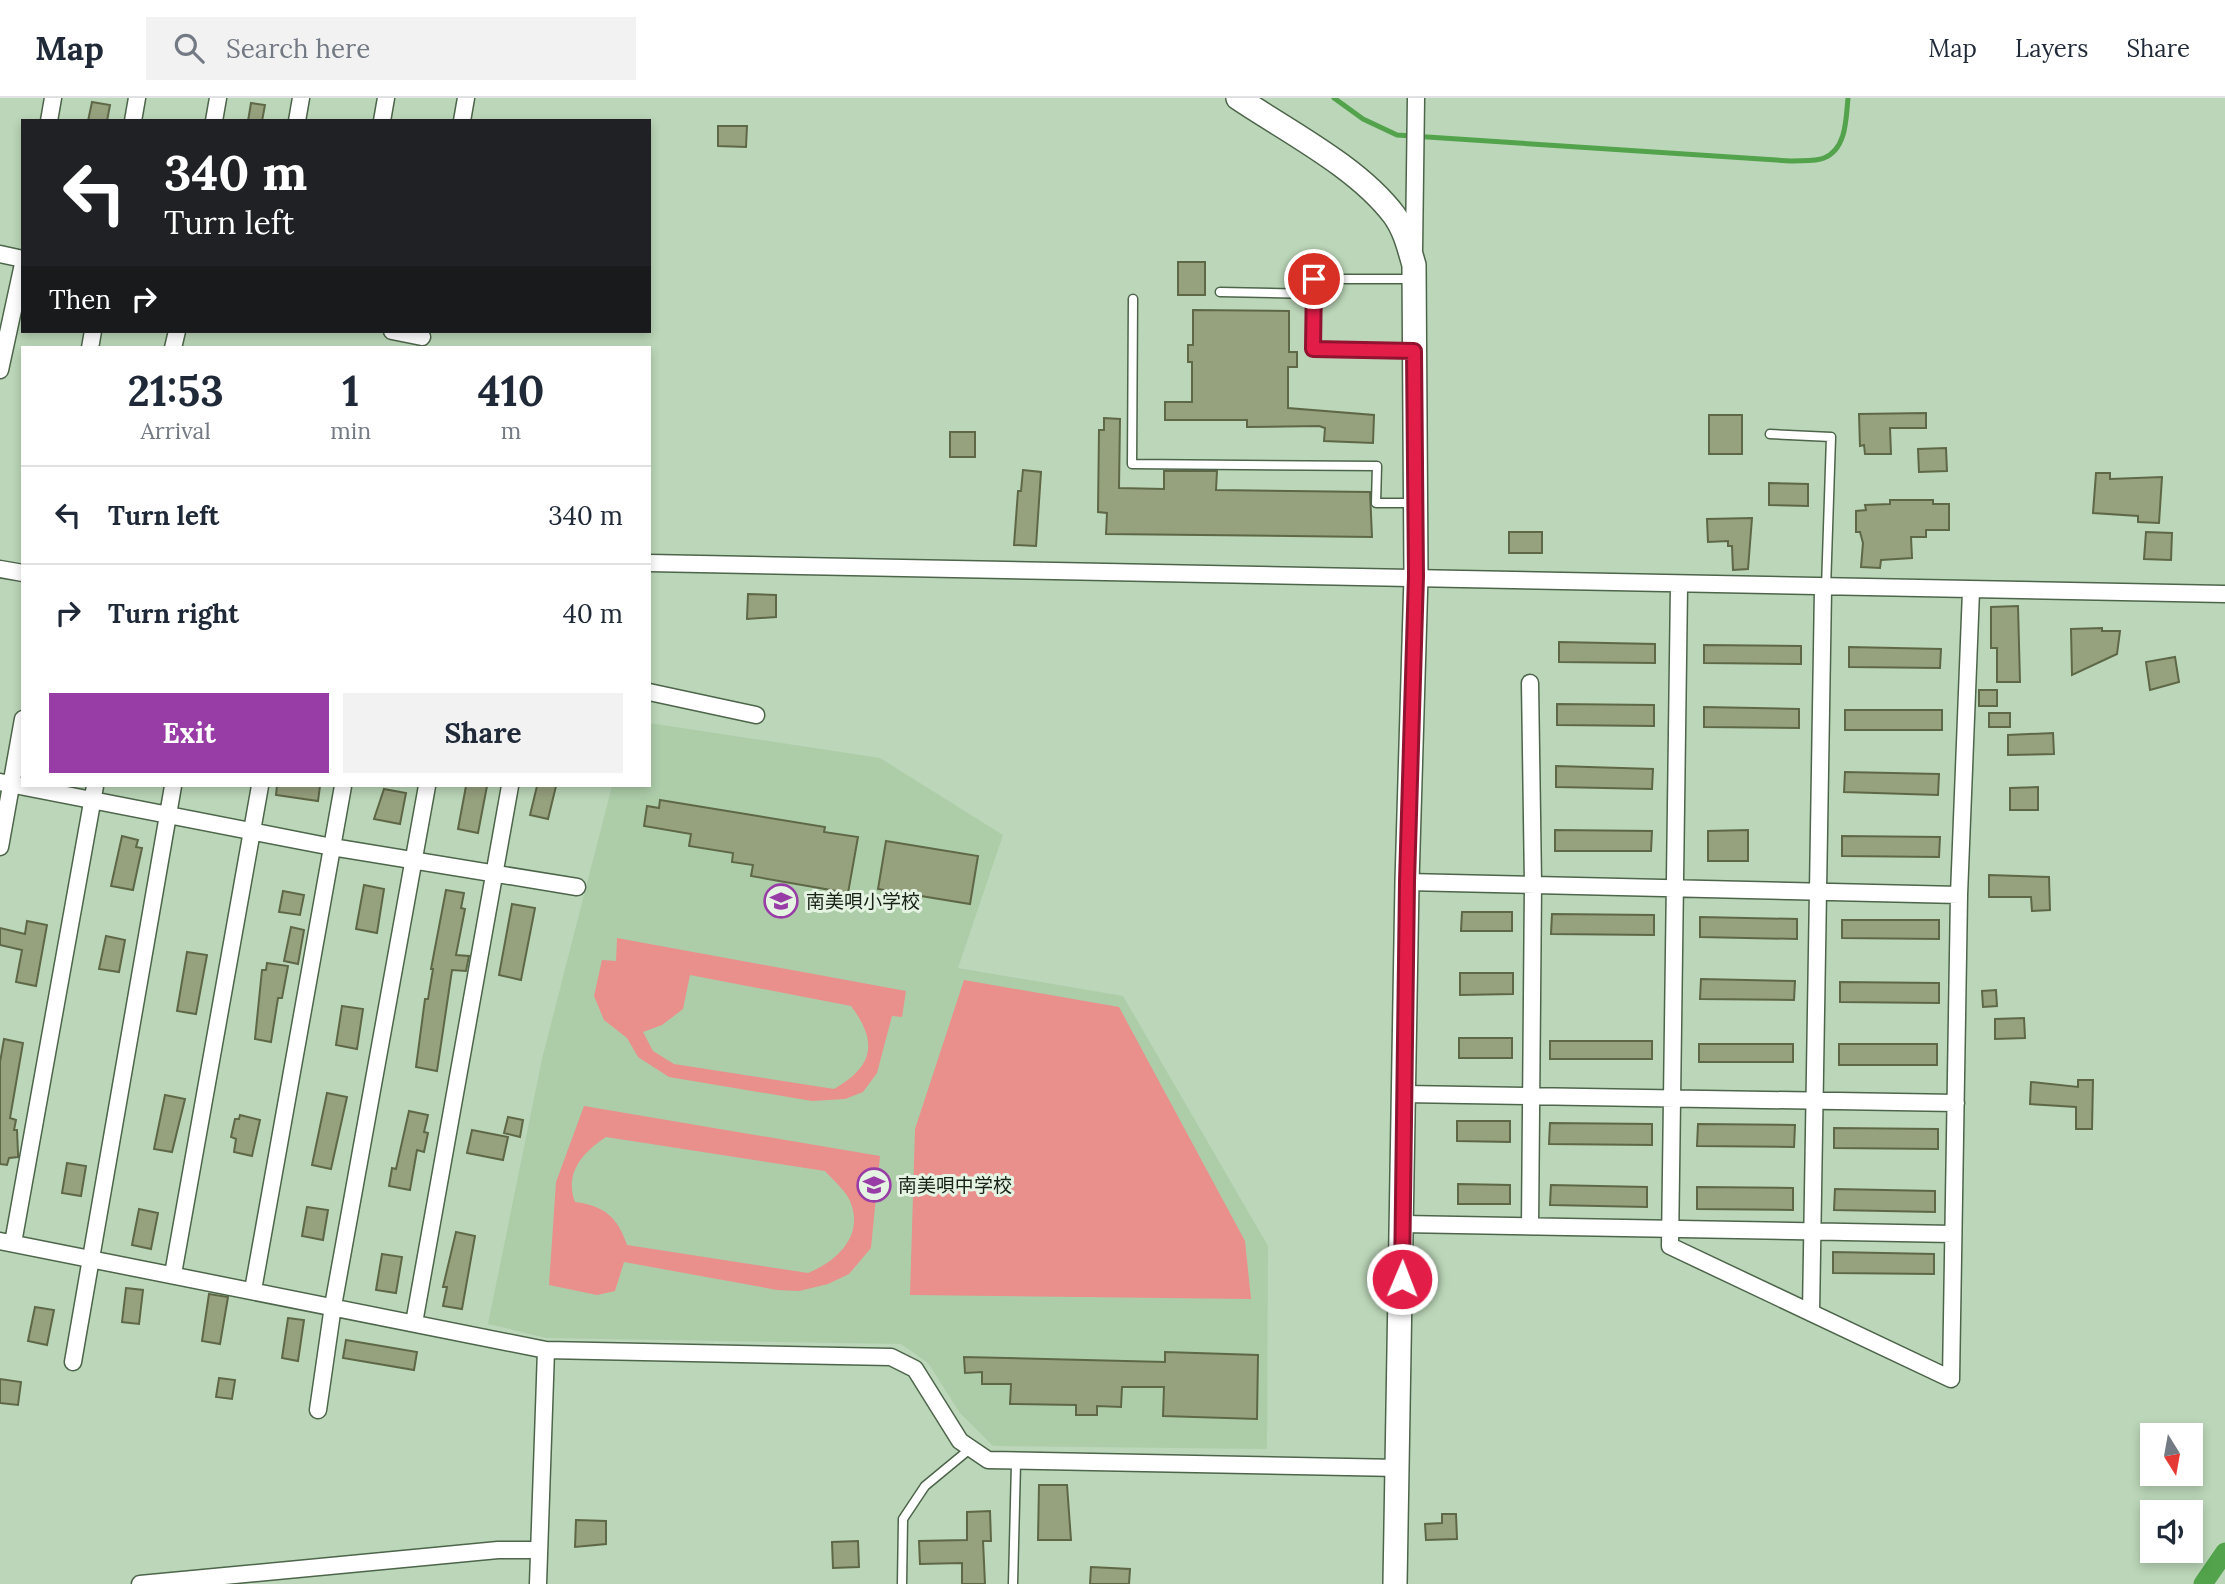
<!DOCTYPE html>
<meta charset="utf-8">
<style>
:root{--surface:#fff;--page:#f2f2f3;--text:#1f2937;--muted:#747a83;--line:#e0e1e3;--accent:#983ca6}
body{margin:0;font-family:Lora,"Noto Sans JP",serif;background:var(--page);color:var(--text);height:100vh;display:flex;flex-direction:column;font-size:26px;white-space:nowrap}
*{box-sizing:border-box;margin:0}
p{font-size:23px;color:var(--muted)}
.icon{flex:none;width:38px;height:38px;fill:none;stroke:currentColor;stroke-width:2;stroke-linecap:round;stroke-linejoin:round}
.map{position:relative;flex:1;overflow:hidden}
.sheet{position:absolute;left:21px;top:248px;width:630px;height:441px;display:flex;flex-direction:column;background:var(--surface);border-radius:0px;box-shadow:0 4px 10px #0003}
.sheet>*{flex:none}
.hud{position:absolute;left:21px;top:21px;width:630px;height:214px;border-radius:0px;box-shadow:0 4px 10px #0003;background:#202124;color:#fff;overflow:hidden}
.needle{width:46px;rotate:169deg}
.buttons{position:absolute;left:2140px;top:1325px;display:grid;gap:14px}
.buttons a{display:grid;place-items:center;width:63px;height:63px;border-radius:0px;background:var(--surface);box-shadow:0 4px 10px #0003;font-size:35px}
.pin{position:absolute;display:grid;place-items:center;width:60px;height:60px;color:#fff;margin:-30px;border:4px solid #fff;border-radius:50%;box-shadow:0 2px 7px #0007}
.me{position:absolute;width:77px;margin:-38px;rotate:1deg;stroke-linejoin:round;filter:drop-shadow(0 0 5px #0008)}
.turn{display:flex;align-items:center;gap:24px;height:147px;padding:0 28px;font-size:32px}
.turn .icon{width:91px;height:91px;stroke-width:2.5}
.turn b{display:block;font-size:49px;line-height:60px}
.then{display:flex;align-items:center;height:66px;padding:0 28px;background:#0003;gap:14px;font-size:26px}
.eta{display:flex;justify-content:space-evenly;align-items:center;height:119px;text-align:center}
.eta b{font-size:42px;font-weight:800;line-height:49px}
.button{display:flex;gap:14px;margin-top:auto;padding:14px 28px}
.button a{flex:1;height:80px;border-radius:0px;background:var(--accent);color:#fff;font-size:28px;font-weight:800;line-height:80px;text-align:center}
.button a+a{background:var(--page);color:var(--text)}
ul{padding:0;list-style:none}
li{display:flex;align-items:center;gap:21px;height:98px;padding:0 28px;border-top:2px solid var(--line)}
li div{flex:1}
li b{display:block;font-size:26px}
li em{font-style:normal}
header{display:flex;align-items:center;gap:42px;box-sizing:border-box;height:98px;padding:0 35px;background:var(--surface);border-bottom:2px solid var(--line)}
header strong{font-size:33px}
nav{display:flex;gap:38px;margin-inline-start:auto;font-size:24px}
.search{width:490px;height:63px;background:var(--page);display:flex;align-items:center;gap:18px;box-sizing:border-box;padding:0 24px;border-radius:0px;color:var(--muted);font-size:26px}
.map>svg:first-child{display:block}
.built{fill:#adcda9}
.green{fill:#e98f8c;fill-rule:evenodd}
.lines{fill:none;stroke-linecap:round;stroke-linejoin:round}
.stream{stroke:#53a34c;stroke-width:5}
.canal{stroke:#53a34c;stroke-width:19}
.building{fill:#96a17e;stroke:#5e6847;stroke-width:2}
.lane-casing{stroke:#4d654a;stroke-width:11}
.street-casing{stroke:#4d654a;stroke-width:19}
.secondary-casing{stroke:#4d654a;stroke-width:26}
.lane{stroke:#fff;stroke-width:8}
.street{stroke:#fff;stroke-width:16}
.secondary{stroke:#fff;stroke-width:23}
.route-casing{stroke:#92132f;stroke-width:18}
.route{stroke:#e11d48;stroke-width:12}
.labels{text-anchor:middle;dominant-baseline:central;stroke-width:6;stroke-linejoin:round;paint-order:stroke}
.poi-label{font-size:19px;fill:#182217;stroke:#e5f3e3;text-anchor:start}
</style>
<header>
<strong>Map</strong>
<div class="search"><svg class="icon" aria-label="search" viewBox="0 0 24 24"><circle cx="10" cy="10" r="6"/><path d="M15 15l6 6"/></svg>Search here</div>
<nav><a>Map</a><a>Layers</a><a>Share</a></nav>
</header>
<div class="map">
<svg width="2225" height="1486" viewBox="0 0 2225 1486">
<rect width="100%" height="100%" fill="#bbd6b8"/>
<path class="built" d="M 649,625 L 880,660 L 1003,737 L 958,870 L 1123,898 L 1268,1148 L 1267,1351 L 993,1348 L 960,1315 L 928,1265 L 901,1246 L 546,1240 L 488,1226 L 542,961 L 612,688 L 649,688 Z"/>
<path class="green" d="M 617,840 L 906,893 L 902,919 L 892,918 L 877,975 L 863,994 L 845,1001 L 812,1003 L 669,979 L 638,959 L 627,940 L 604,922 L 594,898 L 602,862 L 616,863 ZM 690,877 L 851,908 C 878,944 874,968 834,991 L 674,966 L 653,953 L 643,934 L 662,927 L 683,911 Z
M 964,882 L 1119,909 L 1245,1143 L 1251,1201 L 910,1197 L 915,1031 Z
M 584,1008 L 880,1058 L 871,1150 L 849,1176 L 828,1186 L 799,1193 L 777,1192 L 624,1164 L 615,1193 L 597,1197 L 549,1187 L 556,1084 ZM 606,1039 L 825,1073 C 833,1082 846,1093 850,1103 C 865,1138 836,1164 808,1175 L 627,1147 C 617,1118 604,1108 575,1104 C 564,1075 583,1054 606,1039 Z"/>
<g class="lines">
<path class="stream" d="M 1334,0 L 1363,21 L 1397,37 L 1790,63 C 1800,62 1815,64 1824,60 C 1847,51 1846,19 1848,0"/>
<path class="canal" d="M 2203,1486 L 2225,1454"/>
</g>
<path class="building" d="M 92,4 L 110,7 L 107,23 L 88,23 Z
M 251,5 L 265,7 L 262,23 L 248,23 Z
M 718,28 L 747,28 L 746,49 L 718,48 Z
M 1178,164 L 1205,164 L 1205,197 L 1178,197 Z
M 1193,212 L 1289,213 L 1289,254 L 1297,254 L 1297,269 L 1288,269 L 1288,310 L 1374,317 L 1373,345 L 1324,343 L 1325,330 L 1319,328 L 1247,329 L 1247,322 L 1165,322 L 1165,304 L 1192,304 L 1192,264 L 1188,264 L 1188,247 L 1193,247 Z
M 1926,315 L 1926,330 L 1890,330 L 1891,356 L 1865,356 L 1864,347 L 1860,348 L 1859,316 Z
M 1709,317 L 1742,317 L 1742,356 L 1709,356 Z
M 1104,320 L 1120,321 L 1119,390 L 1164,391 L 1164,373 L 1217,373 L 1216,392 L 1370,394 L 1372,439 L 1106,436 L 1107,415 L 1098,414 L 1099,332 L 1104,332 Z
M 950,334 L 975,334 L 975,359 L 950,359 Z
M 1946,350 L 1947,373 L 1919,374 L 1918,351 Z
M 1023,372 L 1041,374 L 1036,448 L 1014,447 L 1018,393 L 1021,393 Z
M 2096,375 L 2110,375 L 2110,381 L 2162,379 L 2159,425 L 2138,424 L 2138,418 L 2093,415 Z
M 1769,385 L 1808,386 L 1808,408 L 1769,407 Z
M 1890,402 L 1933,402 L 1933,406 L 1949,406 L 1949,432 L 1926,432 L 1926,439 L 1911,439 L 1912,460 L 1881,462 L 1880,470 L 1861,469 L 1863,445 L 1860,434 L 1856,434 L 1856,413 L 1866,412 L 1865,407 L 1890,406 Z
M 1752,420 L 1748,471 L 1733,472 L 1732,448 L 1728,448 L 1728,443 L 1708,444 L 1707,421 Z
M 1509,434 L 1542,434 L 1542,455 L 1509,455 Z
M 2146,434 L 2172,435 L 2171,462 L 2144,461 Z
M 748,496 L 776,497 L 776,519 L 747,521 Z
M 2018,508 L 2020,584 L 1997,584 L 1997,550 L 1991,550 L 1991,509 Z
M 2102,530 L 2102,533 L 2120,533 L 2117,556 L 2072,577 L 2071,531 Z
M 1559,544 L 1655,546 L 1655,565 L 1559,564 Z
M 1704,547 L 1801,548 L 1801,566 L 1704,565 Z
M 1849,549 L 1941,551 L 1940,570 L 1849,569 Z
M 2175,559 L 2179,584 L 2150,592 L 2146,564 Z
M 1979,592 L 1997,592 L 1997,608 L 1979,608 Z
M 1557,606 L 1654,607 L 1654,628 L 1557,627 Z
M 1704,609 L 1799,611 L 1799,630 L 1704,629 Z
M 1845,612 L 1942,612 L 1942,632 L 1845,632 Z
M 1989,615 L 2010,615 L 2010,629 L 1989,629 Z
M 2053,635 L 2054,656 L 2008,657 L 2008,637 Z
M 1556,668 L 1653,671 L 1652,691 L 1556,689 Z
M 1845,674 L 1939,676 L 1938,697 L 1844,694 Z
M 277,688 L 320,688 L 318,703 L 276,697 Z
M 466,688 L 487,688 L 478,735 L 458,731 Z
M 537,688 L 556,688 L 548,721 L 530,717 Z
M 2038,689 L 2038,712 L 2010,712 L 2010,690 Z
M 384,691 L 406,695 L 400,726 L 374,721 Z
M 660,702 L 825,729 L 824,734 L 858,739 L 848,795 L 751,778 L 753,767 L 732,764 L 733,755 L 689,748 L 691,736 L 644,728 L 647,708 L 659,710 Z
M 1555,732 L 1652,733 L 1651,753 L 1555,753 Z
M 1748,732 L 1748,763 L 1708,763 L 1708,733 Z
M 122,738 L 138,742 L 136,749 L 142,750 L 133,792 L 111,788 Z
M 1842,738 L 1940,739 L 1939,759 L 1842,758 Z
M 886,743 L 978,758 L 970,806 L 878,791 Z
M 1989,777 L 2049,779 L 2050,812 L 2032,813 L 2031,799 L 1989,799 Z
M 364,787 L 384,791 L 377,835 L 356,831 Z
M 446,792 L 464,795 L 461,810 L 465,811 L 456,857 L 469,858 L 466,873 L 452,872 L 437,973 L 416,969 L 425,901 L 428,901 L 433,871 L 431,871 Z
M 283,793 L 304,797 L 300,817 L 279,814 Z
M 512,806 L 535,810 L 521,882 L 499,877 Z
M 1462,814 L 1512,814 L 1512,833 L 1461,833 Z
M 1552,816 L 1654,817 L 1654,837 L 1551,836 Z
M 1700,819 L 1797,821 L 1797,841 L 1700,839 Z
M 1842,822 L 1939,822 L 1939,841 L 1842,840 Z
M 27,823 L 47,827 L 36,888 L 16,884 L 22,852 L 0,847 L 0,830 L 25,836 Z
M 291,829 L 304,832 L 298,866 L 284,863 Z
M 106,838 L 125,842 L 119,874 L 99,871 Z
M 187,854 L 207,857 L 196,916 L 177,913 Z
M 267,865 L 288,868 L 282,900 L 278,900 L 271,944 L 255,941 L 262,872 L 266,872 Z
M 1460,875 L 1513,875 L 1513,896 L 1460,897 Z
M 1701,881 L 1795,883 L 1794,902 L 1700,901 Z
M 1840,884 L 1939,885 L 1939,905 L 1840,904 Z
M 1996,892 L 1997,908 L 1983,909 L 1982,893 Z
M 342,908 L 363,911 L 357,951 L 336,947 Z
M 2024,920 L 2025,940 L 1995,941 L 1995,921 Z
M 1459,940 L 1512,940 L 1512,960 L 1459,960 Z
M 4,941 L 23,945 L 10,1020 L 16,1022 L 14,1032 L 17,1032 L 18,1055 L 18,1059 L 9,1060 L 7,1067 L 0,1066 L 0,964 Z
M 1550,943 L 1652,943 L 1652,961 L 1550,961 Z
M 1699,946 L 1793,946 L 1793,964 L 1699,964 Z
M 1839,946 L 1937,946 L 1937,967 L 1839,967 Z
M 2078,982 L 2093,982 L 2092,1031 L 2076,1031 L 2076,1009 L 2030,1006 L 2031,984 L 2078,989 Z
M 327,995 L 347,999 L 331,1071 L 312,1067 Z
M 165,997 L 185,1001 L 172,1054 L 154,1051 Z
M 409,1013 L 428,1017 L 424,1034 L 428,1035 L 424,1054 L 417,1052 L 410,1092 L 389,1088 L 392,1070 L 396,1071 Z
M 240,1017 L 260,1022 L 252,1058 L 234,1054 L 236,1041 L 231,1039 L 235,1021 L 239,1021 Z
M 508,1019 L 523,1022 L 520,1039 L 504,1035 Z
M 1457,1023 L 1510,1023 L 1510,1044 L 1457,1043 Z
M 1550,1025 L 1652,1026 L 1652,1047 L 1549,1046 Z
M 1698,1026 L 1795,1027 L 1794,1049 L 1697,1048 Z
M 1834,1030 L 1938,1031 L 1938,1051 L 1834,1050 Z
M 472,1032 L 508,1039 L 503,1062 L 467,1055 Z
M 67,1065 L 86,1068 L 81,1098 L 62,1095 Z
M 1458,1086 L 1510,1087 L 1510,1106 L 1458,1106 Z
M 1551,1087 L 1647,1089 L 1647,1109 L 1550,1107 Z
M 1697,1089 L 1793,1090 L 1793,1112 L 1697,1111 Z
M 1835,1091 L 1935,1093 L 1935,1114 L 1834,1112 Z
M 307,1109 L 328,1112 L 323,1142 L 302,1138 Z
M 139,1111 L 158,1115 L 151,1151 L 132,1147 Z
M 456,1134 L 475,1138 L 462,1211 L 443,1208 L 447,1189 L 443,1189 Z
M 1833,1154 L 1934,1156 L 1934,1176 L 1833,1175 Z
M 382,1156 L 402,1159 L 396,1195 L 376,1192 Z
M 126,1190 L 143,1192 L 139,1226 L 122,1224 Z
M 209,1196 L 228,1199 L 220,1246 L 202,1243 Z
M 35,1209 L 54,1212 L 47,1247 L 28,1243 Z
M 288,1220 L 304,1222 L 298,1263 L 282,1260 Z
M 346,1242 L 417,1254 L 414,1272 L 343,1260 Z
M 1165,1254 L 1258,1257 L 1257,1321 L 1163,1318 L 1164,1289 L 1122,1289 L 1121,1309 L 1097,1308 L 1097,1317 L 1076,1317 L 1076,1307 L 1010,1306 L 1011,1286 L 982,1286 L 982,1274 L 965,1275 L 964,1259 L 1165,1264 Z
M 219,1280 L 235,1282 L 232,1301 L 216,1299 Z
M 0,1281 L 21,1284 L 18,1307 L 0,1305 Z
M 1039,1387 L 1067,1387 L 1071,1442 L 1038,1442 Z
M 990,1413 L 991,1443 L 983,1443 L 985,1486 L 962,1486 L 962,1465 L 920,1466 L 919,1443 L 967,1442 L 967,1414 Z
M 1442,1416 L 1456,1416 L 1457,1441 L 1426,1442 L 1425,1426 L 1442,1425 Z
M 576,1422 L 606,1423 L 606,1446 L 575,1449 Z
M 858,1443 L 859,1469 L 833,1470 L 832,1444 Z
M 1091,1469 L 1130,1471 L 1129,1486 L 1090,1486 Z"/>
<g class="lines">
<defs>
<path id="lane" d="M 1411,181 L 1314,181 L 1313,251 L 1413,253
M 1220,194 L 1314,196
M 1133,201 L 1132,366 L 1377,368 L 1376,405 L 1413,405
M 1770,336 L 1831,339 L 1826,491
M 902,1486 L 903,1421 L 925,1388 L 971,1350
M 1013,1486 L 1016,1365"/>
<path id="street" d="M 49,23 L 53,0
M 133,23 L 137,0
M 214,23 L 218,0
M 297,23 L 301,0
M 382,23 L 386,0
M 462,23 L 466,0
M 1414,151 L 1416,0
M 0,156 L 23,161
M 392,233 L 422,239
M 90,250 L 93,233
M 173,250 L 177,233
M 0,272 L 23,166
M 649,465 C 1175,472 1700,490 2225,496
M 0,471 L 23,475
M 1679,488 L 1670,1148 L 1951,1281 L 1959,797 L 1971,493
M 649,594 L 756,617
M 0,684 L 332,749 L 577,789
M 0,749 L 23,621
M 1407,784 L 1959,797
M 1404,996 L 1956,1005
M 1403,1126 L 1953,1136
M 1530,1128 L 1533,786 L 1530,585
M 0,1143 L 546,1252 L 891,1259 L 915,1271 L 960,1343 L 988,1362 L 1399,1370
M 13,1145 L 95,688
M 173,1176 L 260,688
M 253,1192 L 343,688
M 1811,1215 L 1823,491
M 414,1225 L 510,688
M 73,1264 L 173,688
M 318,1312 L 333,1208 L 427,688
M 140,1486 L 498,1452 L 538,1452
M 538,1486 L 546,1252"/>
<path id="secondary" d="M 1238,0 C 1287,33 1358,69 1394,117 C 1405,132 1409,150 1414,167 L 1416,478 L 1407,784 L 1395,1486"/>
</defs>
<use href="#lane" class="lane-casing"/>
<use href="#street" class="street-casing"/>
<use href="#secondary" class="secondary-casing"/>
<use href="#lane" class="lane"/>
<use href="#street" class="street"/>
<use href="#secondary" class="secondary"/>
</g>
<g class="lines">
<defs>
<path id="route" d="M 1314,181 L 1313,251 L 1414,253 L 1416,478 L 1407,784 L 1402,1181"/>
</defs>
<use href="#route" class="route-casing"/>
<use href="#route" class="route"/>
</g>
<defs>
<symbol id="school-ring" viewBox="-11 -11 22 22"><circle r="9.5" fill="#e5f3e3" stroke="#983ca6" stroke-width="1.5"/><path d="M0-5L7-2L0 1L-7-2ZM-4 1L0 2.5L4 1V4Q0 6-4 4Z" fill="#983ca6"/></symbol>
</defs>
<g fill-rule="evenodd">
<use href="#school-ring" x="762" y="784" width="38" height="38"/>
<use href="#school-ring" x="855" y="1068" width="38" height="38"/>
</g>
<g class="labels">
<g class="poi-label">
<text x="806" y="803">南美唄小学校</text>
<text x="898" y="1087">南美唄中学校</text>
</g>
</g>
</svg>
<div class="buttons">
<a><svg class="needle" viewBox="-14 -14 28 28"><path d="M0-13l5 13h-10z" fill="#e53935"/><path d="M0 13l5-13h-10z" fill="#747a83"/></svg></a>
<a><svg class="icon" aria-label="sound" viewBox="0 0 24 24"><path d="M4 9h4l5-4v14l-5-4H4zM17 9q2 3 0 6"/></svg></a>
</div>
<div class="pin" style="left:1314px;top:181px;background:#d93025"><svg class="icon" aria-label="arrive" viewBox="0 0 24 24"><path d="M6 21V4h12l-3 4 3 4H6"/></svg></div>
<svg class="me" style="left:1402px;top:1181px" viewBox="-20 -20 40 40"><circle r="17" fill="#e11d48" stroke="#fff" stroke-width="3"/><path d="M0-11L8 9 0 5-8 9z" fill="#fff"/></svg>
<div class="hud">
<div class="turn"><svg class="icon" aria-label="left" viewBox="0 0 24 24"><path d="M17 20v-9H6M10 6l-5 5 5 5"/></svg><div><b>340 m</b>Turn left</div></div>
<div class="then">Then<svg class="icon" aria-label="right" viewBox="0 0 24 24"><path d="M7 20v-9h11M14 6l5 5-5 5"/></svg></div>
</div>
<section class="sheet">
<div class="eta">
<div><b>21:53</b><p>Arrival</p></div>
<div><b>1</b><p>min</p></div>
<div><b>410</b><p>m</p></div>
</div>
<ul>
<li><svg class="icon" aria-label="left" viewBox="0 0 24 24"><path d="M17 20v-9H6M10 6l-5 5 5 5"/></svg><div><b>Turn left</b></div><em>340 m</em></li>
<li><svg class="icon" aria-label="right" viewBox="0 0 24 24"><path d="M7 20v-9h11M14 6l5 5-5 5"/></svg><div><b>Turn right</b></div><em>40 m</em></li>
</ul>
<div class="button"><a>Exit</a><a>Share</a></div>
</section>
</div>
